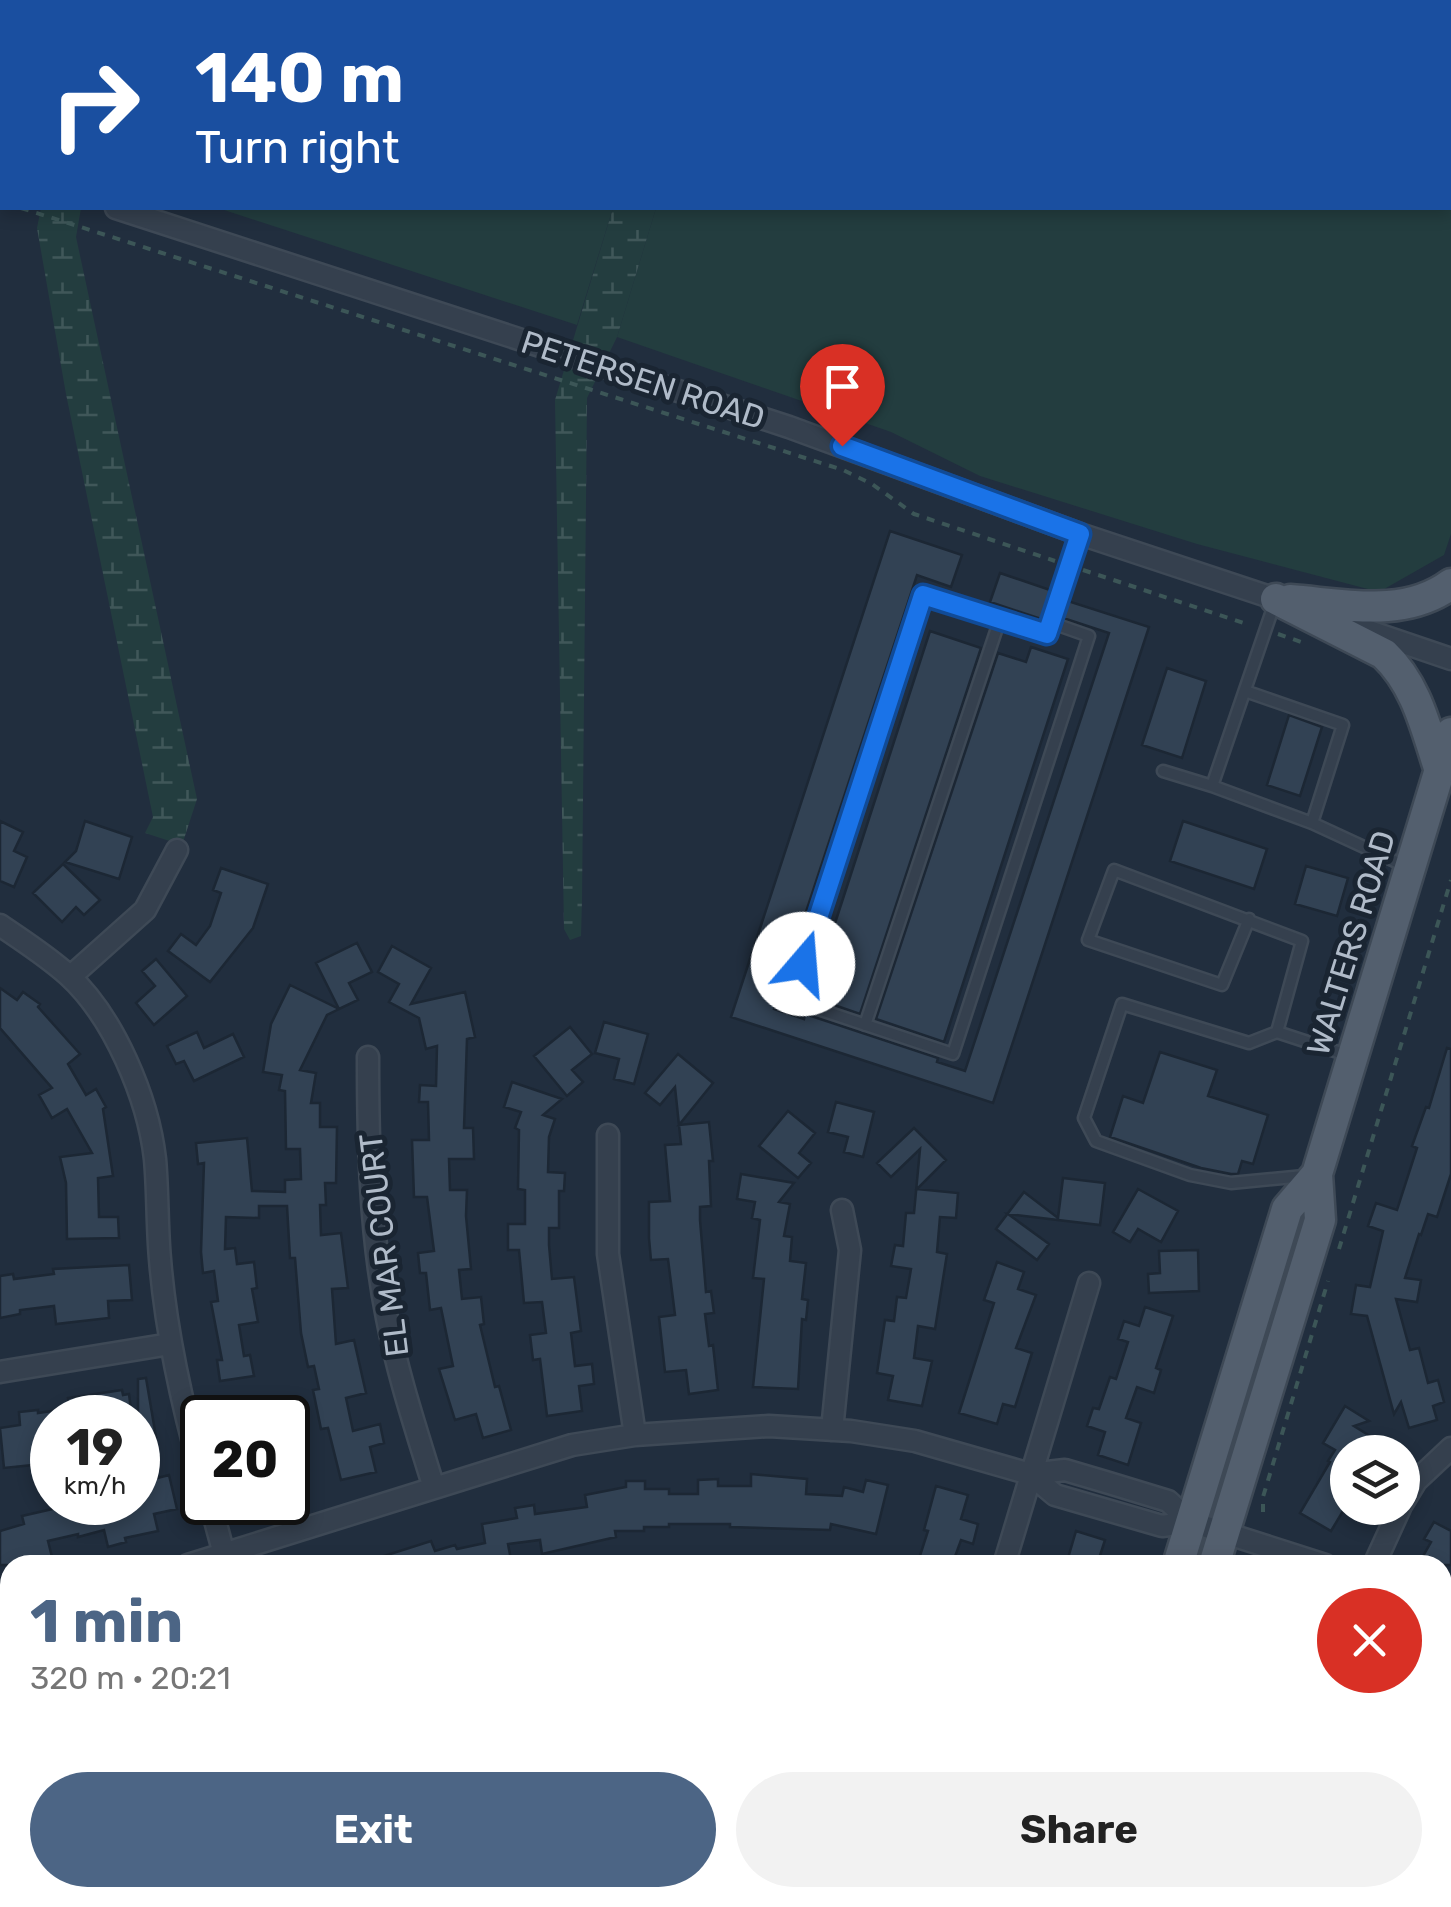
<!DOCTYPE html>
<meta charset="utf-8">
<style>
:root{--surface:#fff;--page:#f2f2f2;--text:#222;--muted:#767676;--accent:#4c6585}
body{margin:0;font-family:Rubik,sans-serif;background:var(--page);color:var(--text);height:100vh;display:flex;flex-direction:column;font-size:38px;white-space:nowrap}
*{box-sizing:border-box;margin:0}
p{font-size:32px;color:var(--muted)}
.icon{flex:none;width:55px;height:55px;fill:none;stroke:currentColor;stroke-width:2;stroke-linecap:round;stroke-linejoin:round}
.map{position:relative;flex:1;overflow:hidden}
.side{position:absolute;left:0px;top:1555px;width:1452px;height:352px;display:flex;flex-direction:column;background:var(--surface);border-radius:30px 30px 0 0;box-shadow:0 5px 15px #0003}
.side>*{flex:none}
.banner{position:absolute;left:0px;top:0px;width:1452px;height:210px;box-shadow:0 5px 15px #0003;background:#1a4fa0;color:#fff;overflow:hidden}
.controls{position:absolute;left:1330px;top:1435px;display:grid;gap:20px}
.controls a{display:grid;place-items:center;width:90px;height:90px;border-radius:50%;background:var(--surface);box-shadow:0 5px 15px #0003;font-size:50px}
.speed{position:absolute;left:30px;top:1395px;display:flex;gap:20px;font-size:50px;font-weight:700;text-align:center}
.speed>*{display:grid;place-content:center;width:130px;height:130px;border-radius:50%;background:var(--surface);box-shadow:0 5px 15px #0003;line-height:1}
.speed small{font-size:25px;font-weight:400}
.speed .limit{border:5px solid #111;border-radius:15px;background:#fff;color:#111}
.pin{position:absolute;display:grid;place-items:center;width:85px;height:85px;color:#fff;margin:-102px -42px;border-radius:50% 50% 50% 0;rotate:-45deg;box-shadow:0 0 10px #0007}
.pin .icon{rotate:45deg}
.me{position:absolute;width:110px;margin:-55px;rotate:18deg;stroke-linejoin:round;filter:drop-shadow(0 0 8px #0008)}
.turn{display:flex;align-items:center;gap:35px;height:210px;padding:0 30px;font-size:45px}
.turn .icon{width:130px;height:130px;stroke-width:2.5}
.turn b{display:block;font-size:70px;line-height:85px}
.round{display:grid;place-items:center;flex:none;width:105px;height:105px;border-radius:52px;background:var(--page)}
.headline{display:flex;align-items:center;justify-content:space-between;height:170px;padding:0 30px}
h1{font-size:60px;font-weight:700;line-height:75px;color:var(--accent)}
.action{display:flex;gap:20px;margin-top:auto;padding:20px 30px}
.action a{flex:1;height:115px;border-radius:60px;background:var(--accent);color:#fff;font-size:40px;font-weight:700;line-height:115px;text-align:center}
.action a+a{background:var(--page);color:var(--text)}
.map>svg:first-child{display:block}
.green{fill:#233d3f}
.wetland{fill:url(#wetland-marsh)}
.building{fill:#324254;stroke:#1c2734;stroke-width:2.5}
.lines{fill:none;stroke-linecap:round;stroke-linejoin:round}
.service-casing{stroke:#3e4956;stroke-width:15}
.minor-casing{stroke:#3e4956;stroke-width:25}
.primary-casing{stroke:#3e4956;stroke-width:35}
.path{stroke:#3c5657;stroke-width:4;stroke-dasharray:8 8;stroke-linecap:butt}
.service{stroke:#35404e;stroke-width:10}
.minor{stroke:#35404e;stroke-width:20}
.primary{stroke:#535f6e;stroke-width:30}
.route-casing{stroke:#114b97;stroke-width:25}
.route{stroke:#1a73e8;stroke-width:18}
.labels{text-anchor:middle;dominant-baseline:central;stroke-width:10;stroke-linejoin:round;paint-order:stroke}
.street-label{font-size:32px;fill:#b0bbc9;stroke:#1a2532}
</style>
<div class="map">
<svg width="1451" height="1907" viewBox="0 0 1451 1907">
<defs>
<pattern id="wetland-marsh" width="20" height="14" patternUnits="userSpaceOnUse" patternTransform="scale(2.5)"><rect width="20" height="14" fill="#233d3f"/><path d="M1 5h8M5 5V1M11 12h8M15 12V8" fill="none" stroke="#405759"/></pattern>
</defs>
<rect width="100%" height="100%" fill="#212e3e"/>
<path class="green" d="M 138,0 L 675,0 L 137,2 Z
M 719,0 L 1451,0 L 1451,534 L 1444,555 L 1379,592 L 1197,544 L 980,476 L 891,432 L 617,337 L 656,208 L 1450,208 L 1450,2 L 718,2 Z
M 218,208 L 613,208 L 577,325 Z
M 0,1701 L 10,1728 L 10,1898 L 73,1898 L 77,1907 L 0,1907 Z"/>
<path class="wetland" d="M 41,208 L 81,208 L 76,237 L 197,799 L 182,845 L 145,833 L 153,817 L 66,394 L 37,228 Z
M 613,208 L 656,208 L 617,337 L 587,398 L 582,900 L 581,936 L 570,940 L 564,929 L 555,400 Z"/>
<path class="building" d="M 890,531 L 962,555 L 951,587 L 917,575 L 774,1009 L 804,1019 L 805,1014 L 938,1058 L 937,1062 L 965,1071 L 1109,633 L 1063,618 L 1068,601 L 1149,627 L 993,1103 L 731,1017 Z
M 1000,573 L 1053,591 L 1044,620 L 990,602 Z
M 930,631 L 981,648 L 860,1014 L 811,997 Z
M 1031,647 L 1068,659 L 944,1042 L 876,1019 L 998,653 L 1026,662 Z
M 1167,668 L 1206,681 L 1182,758 L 1142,745 Z
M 1289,715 L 1322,727 L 1300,796 L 1267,785 Z
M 0,821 L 23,832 L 14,851 L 27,857 L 14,887 L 0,881 Z
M 85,821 L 132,837 L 119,879 L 65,862 L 76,851 Z
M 1183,821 L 1267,849 L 1254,889 L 1170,861 Z
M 63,864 L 100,900 L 84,915 L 76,907 L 62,922 L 33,893 Z
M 1306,866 L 1348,878 L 1337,916 L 1295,904 Z
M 221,868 L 268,884 L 253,928 L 210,982 L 168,951 L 181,934 L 196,945 L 210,926 L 221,893 L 213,890 Z
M 357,943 L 372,972 L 349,983 L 358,1000 L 339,1009 L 316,963 Z
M 392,946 L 431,968 L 411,1004 L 465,992 L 475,1037 L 467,1039 L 464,1128 L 473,1128 L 474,1159 L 449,1159 L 450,1190 L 467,1190 L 466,1216 L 471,1269 L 459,1270 L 462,1299 L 481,1297 L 484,1324 L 480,1325 L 495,1387 L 499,1386 L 511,1430 L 483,1438 L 476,1414 L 455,1420 L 439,1369 L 453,1366 L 441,1308 L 430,1310 L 426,1273 L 420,1273 L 418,1253 L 434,1251 L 427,1197 L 414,1197 L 412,1140 L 429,1140 L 428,1102 L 419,1102 L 420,1085 L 436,1086 L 437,1046 L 426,1049 L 419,1018 L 389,1002 L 399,984 L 378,972 Z
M 156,959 L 187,996 L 154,1025 L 136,1003 L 155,986 L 142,971 Z
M 290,985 L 339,1009 L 327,1015 L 300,1070 L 316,1073 L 311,1103 L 320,1103 L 320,1127 L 337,1127 L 336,1183 L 325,1183 L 326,1205 L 320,1205 L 321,1235 L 341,1233 L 348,1288 L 332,1289 L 336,1344 L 354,1340 L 366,1393 L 346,1398 L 353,1431 L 380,1424 L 384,1443 L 370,1447 L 376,1472 L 341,1480 L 328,1428 L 321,1429 L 313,1390 L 319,1389 L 314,1366 L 308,1367 L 301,1333 L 295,1258 L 290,1258 L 287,1206 L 259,1206 L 259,1218 L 226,1217 L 225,1249 L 235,1248 L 237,1264 L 254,1262 L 257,1288 L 252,1289 L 258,1322 L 239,1325 L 244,1356 L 250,1355 L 254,1376 L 220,1381 L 217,1360 L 222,1360 L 211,1302 L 218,1301 L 214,1271 L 203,1273 L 201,1252 L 204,1163 L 198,1164 L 196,1143 L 247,1138 L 252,1191 L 285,1192 L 285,1180 L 301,1179 L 300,1149 L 286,1149 L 285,1091 L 279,1090 L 282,1075 L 263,1072 L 271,1024 Z
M 0,988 L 17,1000 L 23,992 L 40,1004 L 38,1007 L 80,1054 L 68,1064 L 86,1095 L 96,1089 L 106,1107 L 103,1109 L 113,1176 L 98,1178 L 99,1217 L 118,1217 L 119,1238 L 67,1239 L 66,1183 L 60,1157 L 92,1153 L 67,1109 L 52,1118 L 39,1095 L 52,1088 L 0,1028 Z
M 604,1022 L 648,1034 L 634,1084 L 614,1079 L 619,1059 L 595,1053 Z
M 570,1027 L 592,1054 L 572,1070 L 583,1082 L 567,1096 L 534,1056 Z
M 197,1032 L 204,1048 L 233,1034 L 244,1057 L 194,1081 L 184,1061 L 176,1064 L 167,1046 Z
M 1447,1048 L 1451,1049 L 1451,1174 L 1437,1217 L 1428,1214 L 1421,1235 L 1419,1234 L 1405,1278 L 1421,1280 L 1417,1302 L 1396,1299 L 1410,1350 L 1419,1348 L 1428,1383 L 1438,1380 L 1444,1402 L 1433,1406 L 1437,1420 L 1409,1428 L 1401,1402 L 1394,1414 L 1367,1316 L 1351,1314 L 1356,1285 L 1370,1287 L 1383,1231 L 1368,1226 L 1376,1203 L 1397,1210 L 1417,1148 L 1412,1146 L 1426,1107 L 1429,1108 Z
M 1160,1052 L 1217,1070 L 1208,1096 L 1268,1115 L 1253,1164 L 1242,1161 L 1238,1174 L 1231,1174 L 1201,1168 L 1110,1137 L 1123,1096 L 1143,1103 Z
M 678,1054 L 713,1083 L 679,1125 L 709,1122 L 713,1161 L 709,1161 L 711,1206 L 700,1207 L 700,1220 L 706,1292 L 711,1291 L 714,1313 L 705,1314 L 709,1346 L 713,1345 L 718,1390 L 689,1394 L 686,1370 L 665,1372 L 659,1317 L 675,1315 L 668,1259 L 651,1260 L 649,1238 L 649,1202 L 670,1201 L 665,1145 L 681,1144 L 675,1087 L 660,1105 L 645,1093 Z
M 512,1082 L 562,1099 L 543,1115 L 555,1119 L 549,1137 L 548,1172 L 565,1173 L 564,1191 L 559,1191 L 559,1228 L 549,1228 L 549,1245 L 552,1279 L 574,1277 L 581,1331 L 571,1333 L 575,1366 L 592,1364 L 594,1384 L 579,1386 L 582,1411 L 547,1416 L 540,1359 L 533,1360 L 530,1335 L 546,1333 L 542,1302 L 524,1303 L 519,1250 L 508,1250 L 508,1224 L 525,1224 L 525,1190 L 518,1189 L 519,1130 L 515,1128 L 521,1112 L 504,1107 Z
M 836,1102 L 874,1112 L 863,1157 L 844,1152 L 848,1137 L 828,1132 Z
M 788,1111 L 815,1133 L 799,1153 L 811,1163 L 798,1178 L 759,1146 Z
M 914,1128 L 946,1160 L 917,1189 L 958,1193 L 956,1218 L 940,1217 L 937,1252 L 947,1254 L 935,1329 L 918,1326 L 914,1358 L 932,1361 L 922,1406 L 888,1400 L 893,1376 L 877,1373 L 885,1320 L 894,1321 L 897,1297 L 906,1298 L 911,1269 L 891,1266 L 895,1245 L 903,1246 L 906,1213 L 914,1213 L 920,1149 L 891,1177 L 877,1163 Z
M 741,1174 L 794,1183 L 779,1202 L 790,1204 L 784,1236 L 792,1237 L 790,1261 L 806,1263 L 802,1299 L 808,1300 L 806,1320 L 802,1319 L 798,1389 L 753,1387 L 764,1279 L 753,1278 L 760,1220 L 752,1218 L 755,1202 L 737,1199 Z
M 1063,1178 L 1105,1183 L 1100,1225 L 1008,1214 L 1049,1244 L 1037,1260 L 996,1229 L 1024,1192 L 1058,1218 Z
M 1138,1189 L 1178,1211 L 1161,1242 L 1138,1229 L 1130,1242 L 1113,1232 Z
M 1198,1250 L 1199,1291 L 1149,1293 L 1148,1274 L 1160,1273 L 1159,1251 Z
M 997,1262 L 1024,1272 L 1018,1289 L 1036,1295 L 1016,1348 L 1032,1353 L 1015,1407 L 1003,1404 L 997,1424 L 959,1413 L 994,1303 L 984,1300 Z
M 129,1265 L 132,1300 L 108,1301 L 109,1318 L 56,1324 L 54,1306 L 20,1310 L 20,1314 L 0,1318 L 0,1276 L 13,1274 L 14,1279 L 54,1274 L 53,1269 Z
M 1145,1307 L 1173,1316 L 1156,1368 L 1161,1370 L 1154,1393 L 1137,1387 L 1126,1418 L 1141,1423 L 1128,1465 L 1098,1455 L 1105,1432 L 1087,1426 L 1093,1408 L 1099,1409 L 1110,1377 L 1116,1379 L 1128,1342 L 1118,1339 L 1124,1321 L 1139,1326 Z
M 146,1378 L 156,1437 L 138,1440 L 138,1379 Z
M 122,1390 L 123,1395 L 129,1394 L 132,1418 L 70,1418 L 68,1398 Z
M 270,1400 L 274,1418 L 218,1418 L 217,1411 Z
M 1345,1406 L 1369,1421 L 1354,1426 L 1378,1441 L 1370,1452 L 1348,1452 L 1348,1514 L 1343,1511 L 1331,1531 L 1300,1513 L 1330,1462 L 1328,1461 L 1335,1450 L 1323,1443 Z
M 38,1410 L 38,1413 L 52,1411 L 52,1463 L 4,1468 L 0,1428 L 20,1425 L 19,1412 Z
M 301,1450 L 308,1493 L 288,1496 L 288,1452 Z
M 751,1474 L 807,1479 L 806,1494 L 842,1496 L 844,1487 L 863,1492 L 866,1480 L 888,1485 L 876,1534 L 831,1524 L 830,1530 L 730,1527 L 730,1524 L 669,1524 L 669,1527 L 644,1527 L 644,1531 L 615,1531 L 616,1537 L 542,1554 L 540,1540 L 508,1544 L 512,1565 L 366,1565 L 365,1562 L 431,1541 L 435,1551 L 455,1545 L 457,1549 L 485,1543 L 482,1524 L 517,1518 L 515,1508 L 534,1505 L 535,1514 L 587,1507 L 585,1495 L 626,1487 L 626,1481 L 645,1481 L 645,1489 L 669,1489 L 669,1494 L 698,1494 L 698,1480 L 718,1479 L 718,1486 L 751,1486 Z
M 169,1475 L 177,1509 L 154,1514 L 158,1531 L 125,1538 L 126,1542 L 108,1547 L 104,1530 L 78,1537 L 78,1534 L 48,1541 L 53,1561 L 37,1565 L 0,1565 L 0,1531 L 24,1524 L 22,1516 L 83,1502 L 138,1502 L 138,1483 Z
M 936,1486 L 968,1495 L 961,1519 L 978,1524 L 973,1544 L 961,1540 L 952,1565 L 917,1565 L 928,1531 L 924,1530 Z
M 1434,1522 L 1451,1531 L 1451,1565 L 1418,1565 L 1431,1542 L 1424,1539 Z
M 1076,1531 L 1105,1540 L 1097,1565 L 1066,1565 Z"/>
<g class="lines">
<defs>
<path id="service" d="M 1275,602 L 1212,786 L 1312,823 L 1405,866
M 1052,623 L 1047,634 L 923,595 L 791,1000 L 953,1054 L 1089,636 L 1052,623 L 1080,535
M 1245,691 L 1343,725 L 1312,823
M 1163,771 L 1212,786
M 1249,919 L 1222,985 L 1088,940 L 1114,870 L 1302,941 L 1277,1032 L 1347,1055
M 865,1025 L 1000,619
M 1277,1032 L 1249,1043 L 1122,1004 L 1084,1118 L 1096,1141 L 1190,1175 L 1231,1183 L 1304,1176"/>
<path id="minor" d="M 0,170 L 2,171
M 116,208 L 789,427 L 1080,534 L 1288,603
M 1354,626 L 1451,659
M 0,925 C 23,941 47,956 68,975 C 114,1017 148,1098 155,1159 C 158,1192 157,1226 160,1259 C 166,1334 182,1405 202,1476
M 70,977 L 145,910 L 177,850
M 368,1057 C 368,1143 370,1233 387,1318 C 398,1376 417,1432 434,1488
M 608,1135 L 608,1254 L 635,1435
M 0,1372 L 170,1344
M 832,1430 L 850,1250 L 842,1210
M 1030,1474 L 1055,1495 L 1162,1526 L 1191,1522
M 210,1502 L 224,1554
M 1402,1504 L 1416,1481 L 1451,1448
M 188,1565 L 572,1445 L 635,1435 L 769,1426 L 851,1431 L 915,1441 L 1030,1474 L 1065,1470 L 1109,1483 L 1168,1501 L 1191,1522 L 1325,1565
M 1004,1565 L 1089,1283
M 1374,1565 L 1400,1508
M 0,1633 L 10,1662
M 1442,1765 L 1451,1764
M 97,1898 L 101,1907
M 908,1907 L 911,1898
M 1268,1907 L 1271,1898"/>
<path id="primary" d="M 1276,599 L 1384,654 C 1417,685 1426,729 1440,771
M 1290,600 C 1344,604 1404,619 1451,584
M 1178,1565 L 1287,1209 L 1317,1174
M 1214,1565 L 1320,1220 L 1317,1174 L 1451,733
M 1073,1907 L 1076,1898
M 1110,1907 L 1112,1898"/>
</defs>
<use href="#service" class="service-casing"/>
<use href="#minor" class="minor-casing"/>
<use href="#primary" class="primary-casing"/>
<path class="path" d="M 0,201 L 2,202
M 21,208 L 843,470 L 872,484 L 914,514 L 1055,561
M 1083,570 L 1250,625
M 1278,634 L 1307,644
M 1339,1249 L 1451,880
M 1263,1512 L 1263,1497 L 1328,1281
M 0,1884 L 9,1907
M 1140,1907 L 1142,1898"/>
<use href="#service" class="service"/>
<use href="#minor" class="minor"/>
<use href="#primary" class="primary"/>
</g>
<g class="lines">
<defs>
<path id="route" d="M 803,964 L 923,595 L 1047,634 L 1080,534 L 842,446"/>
</defs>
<use href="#route" class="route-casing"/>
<use href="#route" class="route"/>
</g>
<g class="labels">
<g class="street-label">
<text transform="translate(643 380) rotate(18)">PETERSEN ROAD</text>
<text transform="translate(1351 943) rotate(-73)">WALTERS ROAD</text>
<text transform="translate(384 1245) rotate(-97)">EL MAR COURT</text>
</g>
</g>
</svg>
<div class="controls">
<a><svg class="icon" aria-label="layers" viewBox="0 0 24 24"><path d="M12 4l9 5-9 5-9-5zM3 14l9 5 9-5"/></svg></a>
</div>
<div class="speed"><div>19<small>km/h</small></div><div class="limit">20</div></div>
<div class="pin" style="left:842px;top:446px;background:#d93025"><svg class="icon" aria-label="arrive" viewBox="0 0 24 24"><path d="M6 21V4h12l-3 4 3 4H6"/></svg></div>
<svg class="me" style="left:803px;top:964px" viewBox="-20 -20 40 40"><circle r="19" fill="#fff"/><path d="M0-13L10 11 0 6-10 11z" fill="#1a73e8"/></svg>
<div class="banner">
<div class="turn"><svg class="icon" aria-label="right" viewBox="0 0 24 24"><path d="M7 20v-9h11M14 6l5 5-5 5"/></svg><div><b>140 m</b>Turn right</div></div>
</div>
<section class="side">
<div class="headline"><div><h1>1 min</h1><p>320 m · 20:21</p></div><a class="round" style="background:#d93025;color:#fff"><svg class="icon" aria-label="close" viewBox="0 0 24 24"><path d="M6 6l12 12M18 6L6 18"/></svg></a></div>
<div class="action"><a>Exit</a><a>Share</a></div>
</section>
</div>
